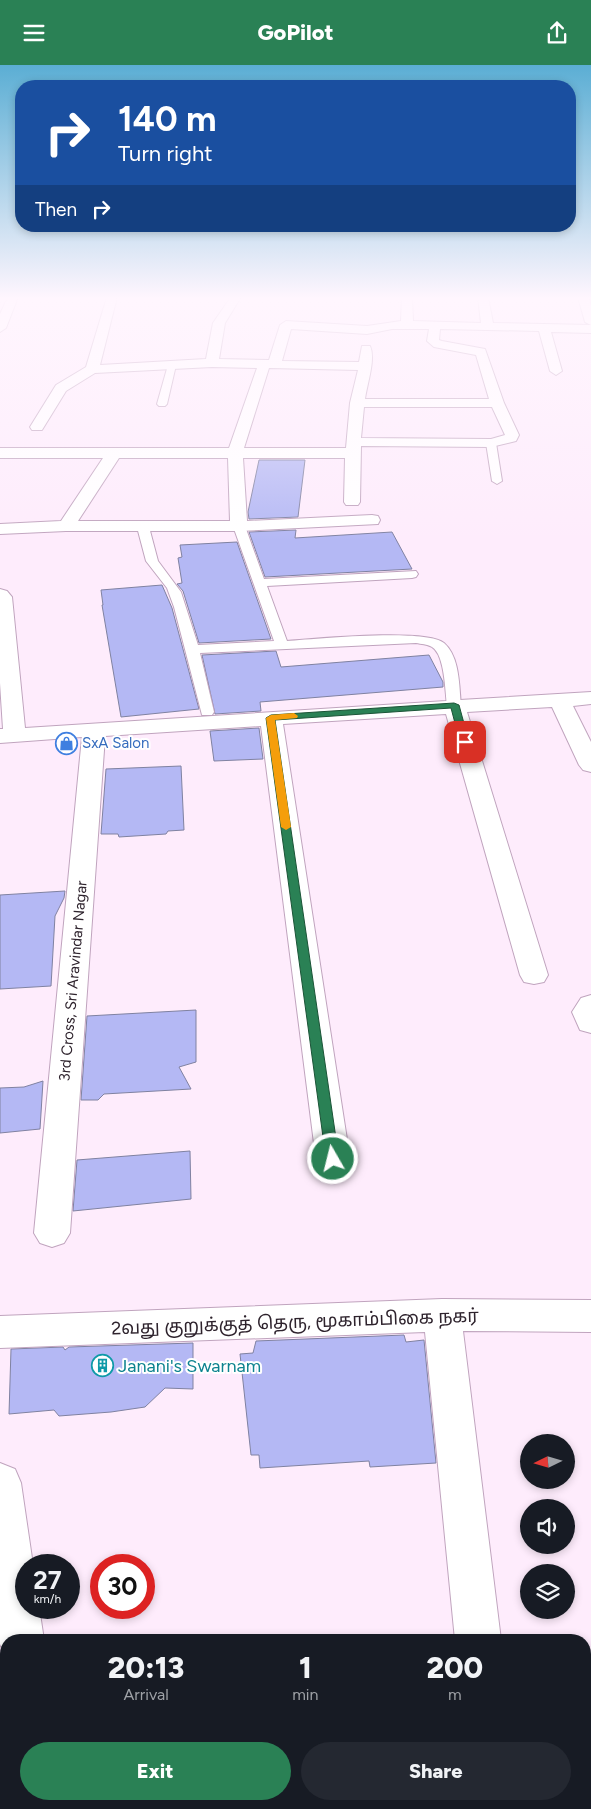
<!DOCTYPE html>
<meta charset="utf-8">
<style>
:root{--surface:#171b24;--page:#242831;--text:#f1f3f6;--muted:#9ea1a6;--accent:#2a8155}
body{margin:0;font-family:Figtree,"Noto Sans Tamil",sans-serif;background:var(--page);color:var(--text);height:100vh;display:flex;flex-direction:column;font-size:19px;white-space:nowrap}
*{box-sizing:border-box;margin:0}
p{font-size:16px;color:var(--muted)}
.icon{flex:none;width:28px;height:28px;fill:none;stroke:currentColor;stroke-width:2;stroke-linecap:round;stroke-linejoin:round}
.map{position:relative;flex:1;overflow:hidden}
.sheet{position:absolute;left:0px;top:1569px;width:591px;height:176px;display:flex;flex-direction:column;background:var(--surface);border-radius:20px 20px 0 0;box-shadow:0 2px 8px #0003}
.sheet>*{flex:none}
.hud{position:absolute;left:15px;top:15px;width:561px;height:152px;border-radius:20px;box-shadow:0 2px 8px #0003;background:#1a4fa0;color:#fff;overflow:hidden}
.needle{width:32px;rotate:265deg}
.buttons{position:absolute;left:520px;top:1369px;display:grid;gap:10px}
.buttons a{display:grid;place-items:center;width:55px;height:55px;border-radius:50%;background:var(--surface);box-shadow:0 2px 8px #0003;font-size:25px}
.speed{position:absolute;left:15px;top:1489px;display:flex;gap:10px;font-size:25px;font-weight:700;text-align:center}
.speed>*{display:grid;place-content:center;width:65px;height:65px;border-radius:50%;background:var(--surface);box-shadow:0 2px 8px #0003;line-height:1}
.speed small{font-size:12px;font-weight:400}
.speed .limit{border:8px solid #d22;background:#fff;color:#111}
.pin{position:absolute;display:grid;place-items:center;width:42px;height:42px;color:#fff;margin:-21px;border-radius:10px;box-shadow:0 2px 8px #0006}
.me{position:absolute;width:55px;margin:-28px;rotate:352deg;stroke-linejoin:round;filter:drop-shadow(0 0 4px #0008)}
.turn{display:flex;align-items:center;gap:18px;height:105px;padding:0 20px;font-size:22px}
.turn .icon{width:65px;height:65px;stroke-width:2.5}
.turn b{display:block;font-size:35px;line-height:42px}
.then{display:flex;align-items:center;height:48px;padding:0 20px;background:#0003;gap:10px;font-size:19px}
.eta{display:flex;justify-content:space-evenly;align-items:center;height:85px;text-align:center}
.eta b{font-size:30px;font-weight:800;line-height:35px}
.primary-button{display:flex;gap:10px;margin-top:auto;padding:10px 20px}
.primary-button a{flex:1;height:58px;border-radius:30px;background:var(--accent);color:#fff;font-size:20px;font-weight:800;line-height:58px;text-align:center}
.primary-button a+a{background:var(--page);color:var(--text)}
header{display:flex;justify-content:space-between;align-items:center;height:65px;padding:0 20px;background:var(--accent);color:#fff;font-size:22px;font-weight:800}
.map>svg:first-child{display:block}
.building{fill:#b4b8f4;stroke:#8082a1}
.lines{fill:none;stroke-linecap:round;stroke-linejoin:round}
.lane-casing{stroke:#c0a4be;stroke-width:2}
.street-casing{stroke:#c0a4be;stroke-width:2}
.lane{fill:#fff;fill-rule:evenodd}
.street{fill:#fff;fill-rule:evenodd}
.route{fill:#2a8155;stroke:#1b5437}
.slow{fill:#f59e0b}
.labels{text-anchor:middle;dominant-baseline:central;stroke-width:4;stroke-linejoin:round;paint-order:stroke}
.shop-label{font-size:15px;fill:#366cbe;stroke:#fff;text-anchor:start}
.street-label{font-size:15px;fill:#2e232d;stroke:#fff}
.near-street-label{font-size:18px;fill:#2e232d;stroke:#fff}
.near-culture-label{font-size:18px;fill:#0d838f;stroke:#fff;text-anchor:start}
</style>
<header><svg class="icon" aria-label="menu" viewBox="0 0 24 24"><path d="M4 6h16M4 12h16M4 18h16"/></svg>GoPilot<svg class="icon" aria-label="share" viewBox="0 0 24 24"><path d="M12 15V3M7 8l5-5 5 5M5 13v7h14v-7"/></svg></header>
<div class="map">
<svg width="591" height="1744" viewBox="0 0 591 1744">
<rect width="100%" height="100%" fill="#feecfc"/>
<path class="building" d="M 259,395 L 305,395 L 298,452 L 249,454 L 248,447 Z
M 296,465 L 295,473 L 392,467 L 412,504 L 265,512 L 249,467 Z
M 237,477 L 271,574 L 199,578 L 183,526 L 177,519 L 182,518 L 178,493 L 182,492 L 180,480 Z
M 162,520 L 172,543 L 199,644 L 121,652 L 102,540 L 103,540 L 101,525 Z
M 276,586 L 281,602 L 429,590 L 443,617 L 443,622 L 260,637 L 261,646 L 215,649 L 202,590 Z
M 259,663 L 263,694 L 214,696 L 210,666 Z
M 181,701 L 184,765 L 168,766 L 166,769 L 119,772 L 118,769 L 101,769 L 106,704 Z
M 65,826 L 64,833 L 55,851 L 51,921 L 0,924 L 0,830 Z
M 196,945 L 196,997 L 179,1002 L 191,1024 L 104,1029 L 98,1035 L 81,1035 L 87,951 Z
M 43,1016 L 40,1064 L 0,1068 L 0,1023 L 24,1022 Z
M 190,1086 L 191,1134 L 73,1146 L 77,1095 Z
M 404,1270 L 406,1277 L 424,1275 L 436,1398 L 370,1402 L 369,1396 L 260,1403 L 259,1390 L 251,1390 L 240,1289 L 253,1288 L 256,1276 Z
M 193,1278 L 193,1324 L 165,1323 L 145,1342 L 111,1347 L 59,1351 L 54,1345 L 9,1349 L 11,1284 L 63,1282 L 65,1285 L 69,1282 Z"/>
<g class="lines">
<defs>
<path id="lane" d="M 172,297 L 176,300 L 167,339 L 165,341 L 159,341 L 157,339 L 168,300 Z
M 491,375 L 496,378 L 502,416 L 497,419 L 492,416 L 486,378 Z
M 239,458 L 245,461 L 264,514 L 416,506 L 418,509 L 416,512 L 412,513 L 267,521 L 287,576 C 315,574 425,563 444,578 C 460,592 459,621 461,640 L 459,643 L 449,643 L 447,640 C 445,626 445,590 432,582 C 427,579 421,579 416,578 L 200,588 L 214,647 L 212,650 L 202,650 L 174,542 L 167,523 L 146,496 L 137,462 L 143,459 L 149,462 L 158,496 L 181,527 L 198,580 L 274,576 L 233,461 Z"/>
<path id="street" d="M 8,232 L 18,232 L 6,263 L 0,267 L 0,249 Z
M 107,232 L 117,232 L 100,300 L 206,294 L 213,258 L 231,232 L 241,232 L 225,258 L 219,294 L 269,295 L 280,260 L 286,256 L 367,261 L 401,256 L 402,232 L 412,232 L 413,256 L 481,258 L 478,232 L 488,232 L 493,258 L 591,260 L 585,257 L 578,232 L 588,232 L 591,240 L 591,268 L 551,267 L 562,306 L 556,310 L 550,306 L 539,266 L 440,264 L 439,275 L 442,276 L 485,284 L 504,338 L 519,370 L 516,376 L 491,382 L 361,381 L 360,437 L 358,440 L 346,440 L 344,437 L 345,393 L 243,393 L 247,456 L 372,450 L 378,451 L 380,455 L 378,459 L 239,466 L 66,466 L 0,469 L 0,459 L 61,456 L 103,393 L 0,393 L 0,383 L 229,383 L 257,303 L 212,302 L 95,308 L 66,326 L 42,365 L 32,365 L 30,362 L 56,320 L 86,302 ZM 291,264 L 367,269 L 392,264 L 429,264 L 427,276 L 434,282 L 476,290 L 489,334 L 365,334 C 367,319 376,294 370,281 L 362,281 L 359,297 L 282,296 ZM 269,303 L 358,305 L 350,338 L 346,383 L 244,383 ZM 364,342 L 492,342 L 505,370 L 491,374 L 361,373 ZM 119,393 L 228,393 L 230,456 L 78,456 Z
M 0,524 L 7,526 L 12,532 L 25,663 L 446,636 L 454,634 L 460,635 L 591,627 L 591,639 L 573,641 L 591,677 L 591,707 L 583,705 L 579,700 L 552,642 L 467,647 L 548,910 L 544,917 L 534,919 L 524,917 L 520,910 L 446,649 L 283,659 L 350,1094 L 345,1103 L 333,1107 L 321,1103 L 316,1094 L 261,661 L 105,671 L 70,1168 L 64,1178 L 52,1182 L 40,1178 L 34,1168 L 82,672 L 0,678 L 0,664 L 3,664 L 0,618 Z
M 591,930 L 591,968 L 580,965 L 572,947 L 581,933 Z
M 442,1234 L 591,1235 L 591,1267 L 463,1266 L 501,1575 L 455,1575 L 425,1267 L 0,1283 L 0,1251 Z
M 0,1398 L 15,1404 L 21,1418 L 33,1500 L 26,1500 L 26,1542 L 39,1542 L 44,1575 L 6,1575 L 6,1592 L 0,1579 Z
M 6,1674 L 6,1722 L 0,1723 L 0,1675 Z
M 26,1739 L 76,1739 L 78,1744 L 28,1744 Z
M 472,1739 L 522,1739 L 523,1744 L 473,1744 Z"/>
</defs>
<use href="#lane" class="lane-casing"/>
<use href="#street" class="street-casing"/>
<use href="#lane" class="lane"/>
<use href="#street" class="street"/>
</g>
<linearGradient id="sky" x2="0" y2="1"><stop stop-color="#5baed4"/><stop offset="0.49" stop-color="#fff6fe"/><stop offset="1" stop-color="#fff6fe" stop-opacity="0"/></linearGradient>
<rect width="591" height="476" fill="url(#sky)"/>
<path class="route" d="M 454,638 L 459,640 L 469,677 L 468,679 L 461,679 L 460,677 L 451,643 L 275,655 L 339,1094 L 337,1097 L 333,1099 L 328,1097 L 326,1094 L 266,653 L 271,650 Z"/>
<path class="slow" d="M 294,648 L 298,651 L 297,653 L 275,655 L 291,762 L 286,765 L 281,762 L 266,653 L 271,650 Z"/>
<defs>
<symbol id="shop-ring" viewBox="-11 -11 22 22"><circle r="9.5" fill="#fff" stroke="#3f7fe0" stroke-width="1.5"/><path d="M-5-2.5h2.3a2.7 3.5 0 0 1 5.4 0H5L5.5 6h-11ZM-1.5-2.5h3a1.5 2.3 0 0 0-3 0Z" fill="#3f7fe0"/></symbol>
<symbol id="building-ring" viewBox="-11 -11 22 22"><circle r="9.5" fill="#fff" stroke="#0f9aa8" stroke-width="1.5"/><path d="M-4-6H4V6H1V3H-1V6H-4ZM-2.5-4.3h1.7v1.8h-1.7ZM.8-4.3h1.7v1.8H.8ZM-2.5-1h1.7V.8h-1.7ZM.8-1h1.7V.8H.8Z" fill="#0f9aa8"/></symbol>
</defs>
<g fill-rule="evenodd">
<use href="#shop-ring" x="54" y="666" width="25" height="25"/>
<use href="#building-ring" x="90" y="1288" width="25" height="25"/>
</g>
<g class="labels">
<g class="shop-label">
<text x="82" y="678">SxA Salon</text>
</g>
<g class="street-label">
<text transform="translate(73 916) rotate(-85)">3rd Cross, Sri Aravindar Nagar</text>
</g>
<g class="near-street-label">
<text transform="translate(295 1257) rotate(-2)">2வது குறுக்குத் தெரு, மூகாம்பிகை நகர்</text>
</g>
<g class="near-culture-label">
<text x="118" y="1301">Janani's Swarnam</text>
</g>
</g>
</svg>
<div class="buttons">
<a><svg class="needle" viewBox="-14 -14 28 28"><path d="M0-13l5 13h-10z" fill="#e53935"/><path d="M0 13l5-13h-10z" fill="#9ea1a6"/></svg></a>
<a><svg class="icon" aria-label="sound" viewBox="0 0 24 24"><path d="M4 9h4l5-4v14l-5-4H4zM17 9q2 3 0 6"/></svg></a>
<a><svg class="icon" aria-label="layers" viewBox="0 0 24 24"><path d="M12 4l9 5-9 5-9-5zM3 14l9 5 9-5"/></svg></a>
</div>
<div class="speed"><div>27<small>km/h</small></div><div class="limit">30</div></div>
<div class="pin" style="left:465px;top:677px;background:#d93025"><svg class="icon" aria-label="arrive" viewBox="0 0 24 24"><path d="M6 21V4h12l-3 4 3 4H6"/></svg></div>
<svg class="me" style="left:333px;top:1094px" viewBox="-20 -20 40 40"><circle r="17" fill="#2a8155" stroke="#fff" stroke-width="3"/><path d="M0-11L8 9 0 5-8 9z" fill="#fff"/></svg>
<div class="hud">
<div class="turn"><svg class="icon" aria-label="right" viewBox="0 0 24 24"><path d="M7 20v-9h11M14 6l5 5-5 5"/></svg><div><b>140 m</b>Turn right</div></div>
<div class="then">Then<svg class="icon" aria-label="right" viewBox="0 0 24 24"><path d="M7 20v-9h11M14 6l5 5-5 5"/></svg></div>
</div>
<section class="sheet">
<div class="eta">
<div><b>20:13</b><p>Arrival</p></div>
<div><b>1</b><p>min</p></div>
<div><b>200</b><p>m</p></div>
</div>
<div class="primary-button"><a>Exit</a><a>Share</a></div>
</section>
</div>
